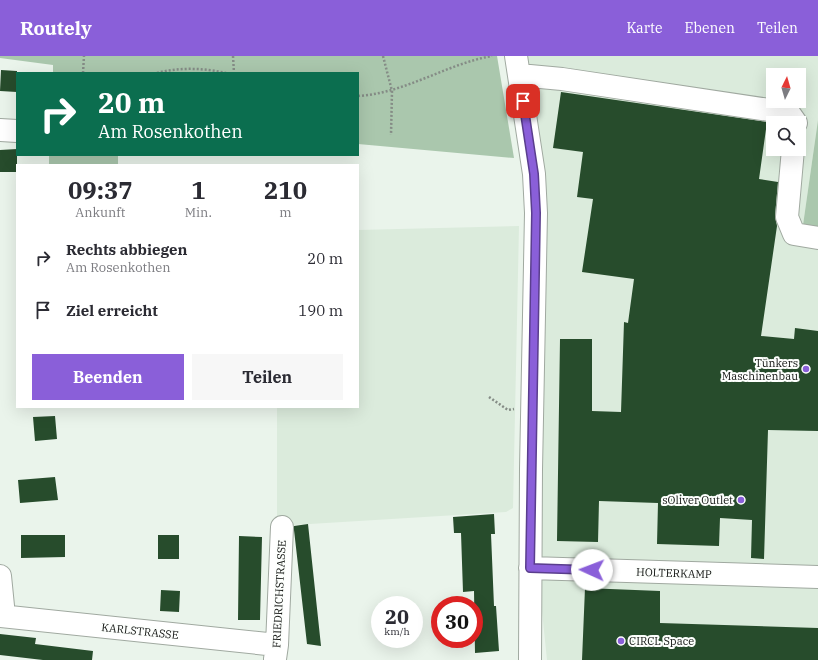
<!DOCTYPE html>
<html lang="de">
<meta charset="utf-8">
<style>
:root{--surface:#fff;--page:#f7f7f7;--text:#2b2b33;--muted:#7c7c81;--accent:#8a5fd9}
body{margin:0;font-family:"IBM Plex Serif",serif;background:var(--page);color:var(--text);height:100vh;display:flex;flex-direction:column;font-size:15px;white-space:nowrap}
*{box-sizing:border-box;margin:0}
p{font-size:13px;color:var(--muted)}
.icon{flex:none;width:22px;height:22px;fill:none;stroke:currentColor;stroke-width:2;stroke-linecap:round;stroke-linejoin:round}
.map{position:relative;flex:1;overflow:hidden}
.drawer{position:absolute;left:16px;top:108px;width:343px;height:244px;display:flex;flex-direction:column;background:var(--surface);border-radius:0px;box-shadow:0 4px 16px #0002}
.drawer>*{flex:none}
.guide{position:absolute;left:16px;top:16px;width:343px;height:84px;border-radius:0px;box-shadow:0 4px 16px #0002;background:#0b6e4f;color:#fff;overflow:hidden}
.needle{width:26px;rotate:5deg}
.fabs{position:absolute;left:766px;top:12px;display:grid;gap:8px}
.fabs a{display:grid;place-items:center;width:40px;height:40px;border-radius:0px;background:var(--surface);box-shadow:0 4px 16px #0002;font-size:20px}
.speed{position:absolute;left:371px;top:540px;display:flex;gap:8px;font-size:20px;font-weight:700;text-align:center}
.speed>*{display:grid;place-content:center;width:52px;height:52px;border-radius:50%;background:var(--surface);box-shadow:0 4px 16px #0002;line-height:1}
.speed small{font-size:10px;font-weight:400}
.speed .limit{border:6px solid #d22;background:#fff;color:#111}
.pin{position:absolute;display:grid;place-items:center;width:34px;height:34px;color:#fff;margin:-17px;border-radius:8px;box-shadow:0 2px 6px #0006}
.me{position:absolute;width:44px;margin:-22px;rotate:272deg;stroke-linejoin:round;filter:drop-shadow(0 0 3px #0008)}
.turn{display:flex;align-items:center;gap:14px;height:84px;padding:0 16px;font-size:18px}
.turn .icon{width:52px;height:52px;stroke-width:2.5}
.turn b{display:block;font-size:28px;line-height:34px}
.eta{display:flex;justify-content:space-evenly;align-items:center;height:68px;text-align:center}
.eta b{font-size:24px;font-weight:700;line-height:28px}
.action{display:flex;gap:8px;margin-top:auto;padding:8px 16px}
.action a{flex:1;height:46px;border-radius:0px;background:var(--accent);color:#fff;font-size:16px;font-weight:700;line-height:46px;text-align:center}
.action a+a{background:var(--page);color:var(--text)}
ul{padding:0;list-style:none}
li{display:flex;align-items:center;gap:12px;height:52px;padding:0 16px}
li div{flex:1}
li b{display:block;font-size:15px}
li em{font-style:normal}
header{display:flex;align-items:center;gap:24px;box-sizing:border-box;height:56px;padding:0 20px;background:var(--accent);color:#fff}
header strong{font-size:19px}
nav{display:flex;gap:22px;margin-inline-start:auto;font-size:14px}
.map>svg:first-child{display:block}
.built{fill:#dbebdc;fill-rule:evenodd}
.green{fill:#aac7ad}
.building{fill:#274c2c}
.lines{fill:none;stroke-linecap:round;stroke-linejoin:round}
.minor-casing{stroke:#a0a9a0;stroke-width:24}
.path{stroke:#858c86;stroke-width:2.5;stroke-dasharray:2 2;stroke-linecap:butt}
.minor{stroke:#fff;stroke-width:22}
.route-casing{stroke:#5a3e8d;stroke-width:10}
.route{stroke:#8a5fd9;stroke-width:7}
.poi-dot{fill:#8a5fd9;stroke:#fdfffd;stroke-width:1.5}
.labels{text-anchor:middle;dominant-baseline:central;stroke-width:4;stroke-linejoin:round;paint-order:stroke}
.poi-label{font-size:11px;fill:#131613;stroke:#fdfffd;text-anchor:end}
.street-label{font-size:11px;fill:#131613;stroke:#fdfffd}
</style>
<header>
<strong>Routely</strong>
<nav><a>Karte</a><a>Ebenen</a><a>Teilen</a></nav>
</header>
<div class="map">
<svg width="818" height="604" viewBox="0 0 818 604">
<rect width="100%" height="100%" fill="#eaf4eb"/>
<path class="built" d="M 525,0 L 818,0 L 818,64 L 803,169 L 818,171 L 818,604 L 547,604 L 539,526 L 545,156 L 540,80 ZM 773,19 L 799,19 L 799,45 L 773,45 ZM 773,67 L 799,67 L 799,93 L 773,93 Z
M 519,170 L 513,452 L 506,456 L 277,470 L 277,351 L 358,351 L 358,174 Z"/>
<path class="green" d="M 0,0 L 497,0 L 514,102 L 358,88 L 358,17 L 53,17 L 53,9 L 0,2 Z
M 818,64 L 818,171 L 803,169 Z
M 49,99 L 118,99 L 118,109 L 49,109 Z"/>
<path class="building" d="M 1,14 L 17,15 L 17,36 L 0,35 Z
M 561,36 L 767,66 L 759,123 L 778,126 L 775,160 L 777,170 L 761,280 L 794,283 L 795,272 L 818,275 L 818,375 L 768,374 L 764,503 L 751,502 L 752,464 L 720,462 L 719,490 L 657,488 L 658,447 L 599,445 L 598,486 L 557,485 L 560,283 L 592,283 L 592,355 L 621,356 L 624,266 L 628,267 L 634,223 L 582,216 L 593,143 L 577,141 L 583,96 L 553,92 Z
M 17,93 L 17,116 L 0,116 L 0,94 Z
M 55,360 L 57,383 L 35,385 L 33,361 Z
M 55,421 L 58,444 L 20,447 L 18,424 Z
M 494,458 L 495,478 L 491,478 L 494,550 L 496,550 L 499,595 L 475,597 L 474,535 L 463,536 L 461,477 L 454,477 L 453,461 Z
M 308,468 L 321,590 L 307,588 L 294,474 L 294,470 Z
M 21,479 L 65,479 L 65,501 L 21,502 Z
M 158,479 L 179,479 L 179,503 L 158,503 Z
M 239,480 L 262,481 L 260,564 L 238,564 Z
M 585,532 L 660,535 L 660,567 L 818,572 L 818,604 L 582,604 Z
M 161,534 L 180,535 L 179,556 L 160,555 Z
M 0,578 L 36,582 L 35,588 L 93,595 L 92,604 L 43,604 L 0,599 Z"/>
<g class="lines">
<defs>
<path id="minor" d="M 516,0 L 534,118 L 536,157 L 531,413 L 530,604
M 519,19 L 562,23 L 789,57 L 796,67
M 0,74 L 17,75
M 793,93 L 787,161 L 794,178 L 818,182
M 530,512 L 818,521
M 0,520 L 4,560
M 0,560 L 277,589
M 275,603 L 277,589 L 282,471"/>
</defs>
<use href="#minor" class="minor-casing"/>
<path class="path" d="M 233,0 L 234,17
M 383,0 L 392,35 L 391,79
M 83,17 L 84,0
M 157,17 C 179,11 204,12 226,17
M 358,40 C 406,37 446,8 492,0
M 489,341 L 508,354 L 514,353"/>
<use href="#minor" class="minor"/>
</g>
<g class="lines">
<defs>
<path id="route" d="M 523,45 L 534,118 L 536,157 L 530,512 L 592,514"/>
</defs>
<use href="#route" class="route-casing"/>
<use href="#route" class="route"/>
</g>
<g class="poi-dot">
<circle cx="806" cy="313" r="4"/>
<circle cx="741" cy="444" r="4"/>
<circle cx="621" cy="585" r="4"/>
</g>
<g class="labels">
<g class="poi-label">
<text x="798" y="307">Tünkers<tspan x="798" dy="13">Maschinenbau</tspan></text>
<text x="733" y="444">sOliver Outlet</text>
<text x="629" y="585" text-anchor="start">CIRCL Space</text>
</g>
<g class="street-label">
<text transform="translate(674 517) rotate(2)">HOLTERKAMP</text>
<text transform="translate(279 538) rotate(-87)">FRIEDRICHSTRASSE</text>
<text transform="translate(140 575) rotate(6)">KARLSTRASSE</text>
</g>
</g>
</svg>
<div class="fabs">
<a><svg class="needle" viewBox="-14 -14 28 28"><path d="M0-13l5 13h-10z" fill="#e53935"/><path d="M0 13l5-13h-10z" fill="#7c7c81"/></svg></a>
<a><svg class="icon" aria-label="search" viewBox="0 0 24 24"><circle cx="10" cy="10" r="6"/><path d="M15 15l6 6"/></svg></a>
</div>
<div class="speed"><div>20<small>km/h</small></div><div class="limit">30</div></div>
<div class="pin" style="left:523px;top:45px;background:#d93025"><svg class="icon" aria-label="arrive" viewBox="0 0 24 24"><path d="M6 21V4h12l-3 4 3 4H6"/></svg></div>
<svg class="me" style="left:592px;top:514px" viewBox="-20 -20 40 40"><circle r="19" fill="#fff"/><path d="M0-13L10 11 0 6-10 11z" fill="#8a5fd9"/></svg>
<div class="guide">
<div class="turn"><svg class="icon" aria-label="right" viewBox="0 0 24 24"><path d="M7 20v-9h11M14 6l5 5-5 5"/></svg><div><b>20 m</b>Am Rosenkothen</div></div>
</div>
<section class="drawer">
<div class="eta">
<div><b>09:37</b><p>Ankunft</p></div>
<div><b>1</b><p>Min.</p></div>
<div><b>210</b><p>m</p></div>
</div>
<ul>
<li><svg class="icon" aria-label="right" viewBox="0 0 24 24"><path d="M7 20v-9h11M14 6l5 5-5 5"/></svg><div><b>Rechts abbiegen</b><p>Am Rosenkothen</p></div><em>20 m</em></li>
<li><svg class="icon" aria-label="arrive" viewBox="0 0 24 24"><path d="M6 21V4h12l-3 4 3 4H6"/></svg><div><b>Ziel erreicht</b></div><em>190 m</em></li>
</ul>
<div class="action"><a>Beenden</a><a>Teilen</a></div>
</section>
</div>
